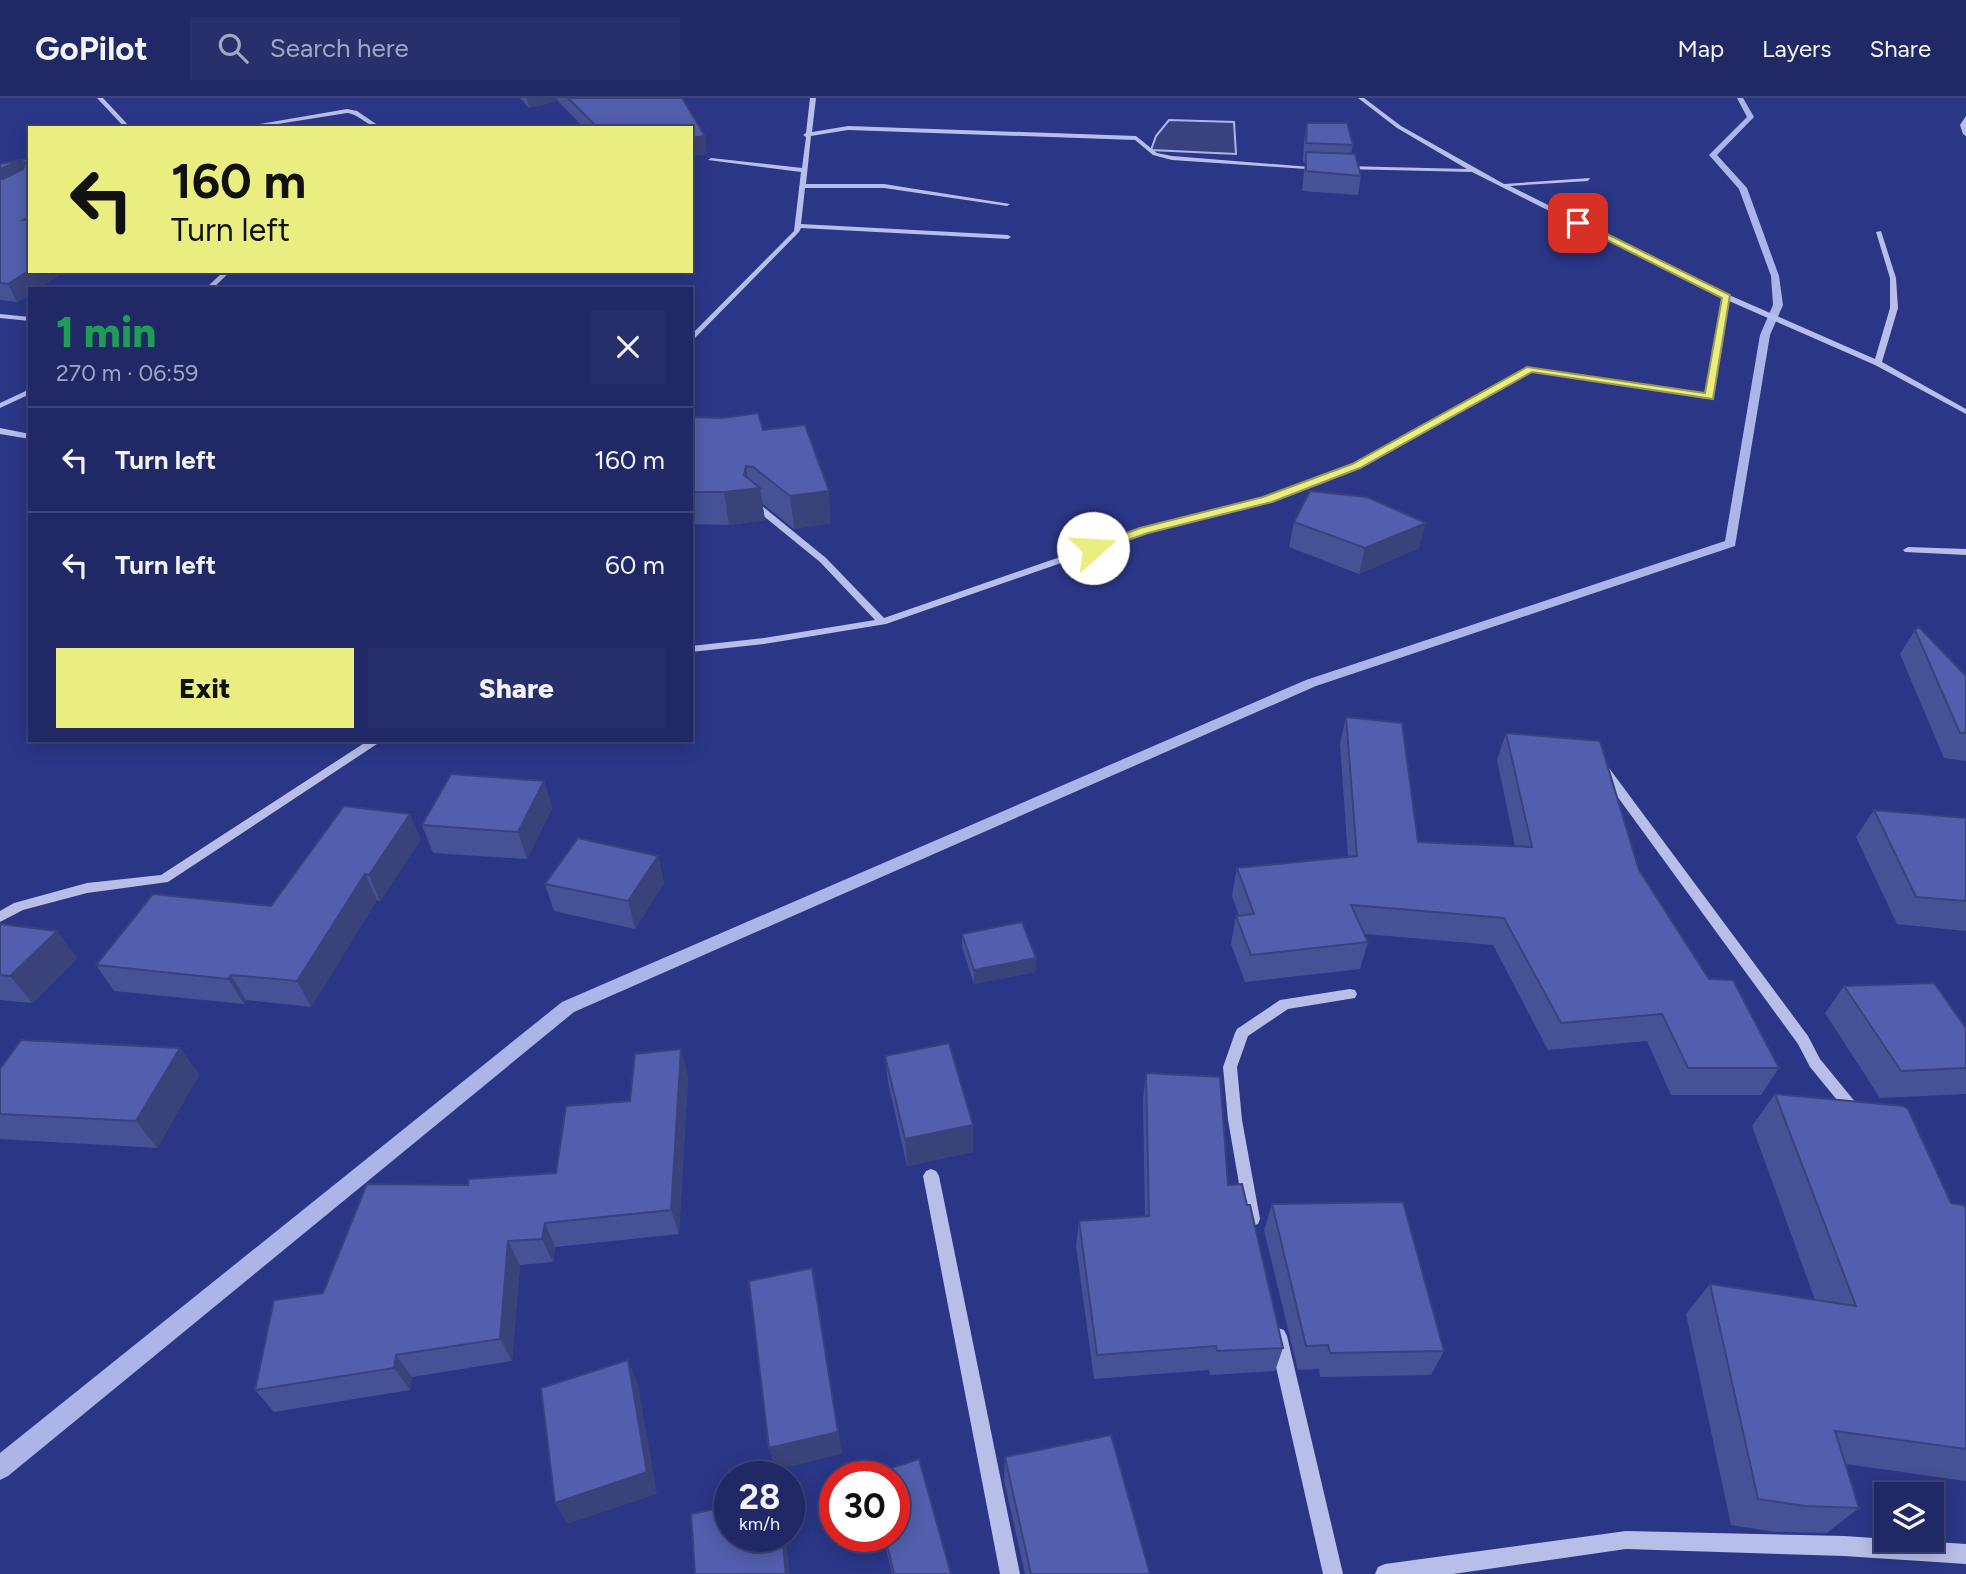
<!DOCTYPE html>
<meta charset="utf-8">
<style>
:root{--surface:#202865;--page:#28306b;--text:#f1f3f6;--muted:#a2a6bf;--line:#3d4479;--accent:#eaed80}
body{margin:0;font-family:Figtree,sans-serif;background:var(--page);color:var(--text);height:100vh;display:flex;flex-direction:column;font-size:26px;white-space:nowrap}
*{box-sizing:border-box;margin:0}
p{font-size:23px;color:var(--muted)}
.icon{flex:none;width:38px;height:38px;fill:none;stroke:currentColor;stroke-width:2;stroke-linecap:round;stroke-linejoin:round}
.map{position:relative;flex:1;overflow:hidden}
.drawer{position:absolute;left:28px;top:189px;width:665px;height:455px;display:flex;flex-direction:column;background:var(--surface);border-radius:0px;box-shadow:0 4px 18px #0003,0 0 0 2px var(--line)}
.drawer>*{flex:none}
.banner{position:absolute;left:28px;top:28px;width:665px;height:147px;border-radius:0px;box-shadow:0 4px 18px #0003,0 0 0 2px var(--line);background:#eaed80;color:#111;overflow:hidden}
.fabs{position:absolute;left:1874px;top:1384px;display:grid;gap:14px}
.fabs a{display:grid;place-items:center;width:70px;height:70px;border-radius:0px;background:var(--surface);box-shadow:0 4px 18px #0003,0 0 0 2px var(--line);font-size:35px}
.speed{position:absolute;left:714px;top:1363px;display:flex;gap:14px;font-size:35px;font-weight:700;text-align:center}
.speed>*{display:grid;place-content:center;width:91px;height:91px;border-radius:50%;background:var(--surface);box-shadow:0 4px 18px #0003,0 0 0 2px var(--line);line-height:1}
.speed small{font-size:18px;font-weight:400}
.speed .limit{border:10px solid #d22;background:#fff;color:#111}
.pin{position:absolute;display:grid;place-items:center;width:60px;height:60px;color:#fff;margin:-30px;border-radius:14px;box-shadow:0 4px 10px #0006}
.me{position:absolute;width:77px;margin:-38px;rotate:71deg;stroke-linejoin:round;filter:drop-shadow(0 0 5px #0008)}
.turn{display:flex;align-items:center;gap:24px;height:147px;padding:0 28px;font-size:32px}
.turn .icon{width:91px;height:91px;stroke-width:2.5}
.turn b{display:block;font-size:49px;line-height:60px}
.round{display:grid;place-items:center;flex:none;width:74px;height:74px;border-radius:0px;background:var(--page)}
.head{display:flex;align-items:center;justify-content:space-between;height:119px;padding:0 28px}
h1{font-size:42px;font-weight:800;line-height:52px;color:#1e9e55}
.cta{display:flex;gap:14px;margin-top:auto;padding:14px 28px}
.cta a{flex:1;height:80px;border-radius:0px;background:var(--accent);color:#111;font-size:28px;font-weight:800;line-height:80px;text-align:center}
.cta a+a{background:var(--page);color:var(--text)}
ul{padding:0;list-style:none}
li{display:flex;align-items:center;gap:21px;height:105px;padding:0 28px;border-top:2px solid var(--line)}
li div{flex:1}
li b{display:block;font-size:26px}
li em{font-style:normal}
header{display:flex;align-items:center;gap:42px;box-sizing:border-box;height:98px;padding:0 35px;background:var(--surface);border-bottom:2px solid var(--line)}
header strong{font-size:33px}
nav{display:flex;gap:38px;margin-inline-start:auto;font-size:24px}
.search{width:490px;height:63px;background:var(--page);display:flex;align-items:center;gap:18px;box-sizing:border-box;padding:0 24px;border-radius:0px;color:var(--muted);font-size:26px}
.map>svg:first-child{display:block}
.water{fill:#39417e;stroke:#acb5e8;stroke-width:2}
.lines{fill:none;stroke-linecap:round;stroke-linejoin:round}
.stream{fill:#acb5e8;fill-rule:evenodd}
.minor{fill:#b7bee8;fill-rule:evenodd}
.wall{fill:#475296}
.shaded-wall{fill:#3a427a}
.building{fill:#535fae;stroke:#3a427a;stroke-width:2}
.route{fill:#eaed80;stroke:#989a53;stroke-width:2}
</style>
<header>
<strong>GoPilot</strong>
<div class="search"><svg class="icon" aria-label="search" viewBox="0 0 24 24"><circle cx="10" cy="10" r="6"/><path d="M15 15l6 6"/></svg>Search here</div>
<nav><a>Map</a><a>Layers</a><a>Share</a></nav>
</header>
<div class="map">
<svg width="1966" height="1476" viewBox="0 0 1966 1476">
<rect width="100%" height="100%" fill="#2b3687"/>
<path class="water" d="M 1169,22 L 1234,24 L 1236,56 L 1151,52 L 1156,38 Z"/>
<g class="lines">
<path class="stream" d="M 1737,0 L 1743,0 L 1754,19 L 1717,57 L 1747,90 L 1779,178 L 1783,207 L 1770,237 L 1735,448 L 1316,588 L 574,914 L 8,1378 L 0,1382 L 0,1355 L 562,904 L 1306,582 L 1725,443 L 1760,237 L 1773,207 L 1771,178 L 1739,91 L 1709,57 L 1747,19 Z"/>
<path class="minor" d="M 97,0 L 103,0 L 131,30 L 125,30 Z
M 810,0 L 816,0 L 812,34 L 848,28 L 1136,38 L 1157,55 L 1172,58 L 1323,70 L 1320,72 L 1172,62 L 1153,57 L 1135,42 L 848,32 L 811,38 L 806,86 L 884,86 L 1010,106 L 1007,108 L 884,90 L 805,90 L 801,126 L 1008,137 L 1011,139 L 1008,141 L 801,130 L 799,134 L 691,244 L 691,237 L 794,133 L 801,74 L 708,62 L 711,60 L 802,70 L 806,39 L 803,37 L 806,35 Z
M 1358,0 L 1364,0 L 1401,28 L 1504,86 L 1590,80 L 1588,83 L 1510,88 L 1729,197 L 1875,261 L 1890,210 L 1890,180 L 1876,134 L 1881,133 L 1896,180 L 1898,210 L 1882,264 L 1966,311 L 1966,316 L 1875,267 L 1729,203 L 1713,301 L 1532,274 L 1359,370 L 1270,403 L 1147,435 L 886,526 L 764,546 L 691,554 L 691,548 L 764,540 L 875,522 L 820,464 L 750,407 L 750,403 L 756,403 L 826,460 L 884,520 L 1141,431 L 1264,399 L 1353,366 L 1528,269 L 1706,296 L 1722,200 L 1472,74 L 1343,71 L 1345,68 L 1467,71 L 1397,30 Z
M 347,11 L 357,13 L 382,30 C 368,30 360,16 347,15 L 252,30 L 237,30 Z
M 1966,18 L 1966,38 L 1963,36 L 1960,27 Z
M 224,173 L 231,173 L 212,191 L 205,191 Z
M 0,216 L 30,219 L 30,223 L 0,220 Z
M 30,291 L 30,296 L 0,310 L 0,305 Z
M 0,330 L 30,336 L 30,341 L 0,336 Z
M 1908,449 L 1966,451 L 1966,457 L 1905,454 L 1903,452 Z
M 369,642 L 383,642 L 168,784 L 87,795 L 23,812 L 0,824 L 0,813 L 14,805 L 87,785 L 161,777 Z
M 1602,665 L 1606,666 L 1808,938 L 1820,961 L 1861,1011 L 1863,1015 L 1861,1019 L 1856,1021 L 1851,1019 L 1810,969 L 1798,946 L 1598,672 L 1596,669 Z
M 1350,891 L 1355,892 L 1357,896 L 1355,900 L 1288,911 L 1248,938 L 1237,969 L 1242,1022 L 1260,1121 L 1258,1126 L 1252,1128 L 1246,1126 L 1228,1022 L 1223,969 L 1235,935 L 1237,931 L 1280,902 Z
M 931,1071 L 936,1073 L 939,1078 L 1020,1476 L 1000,1476 L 923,1078 L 926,1073 Z
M 1278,1230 L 1284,1232 L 1287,1238 L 1343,1476 L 1323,1476 L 1269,1238 L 1272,1232 Z
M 1626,1433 L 1844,1438 L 1966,1446 L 1966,1466 L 1844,1458 L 1626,1451 L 1453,1476 L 1375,1476 L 1378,1469 L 1385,1466 Z"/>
</g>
<path class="wall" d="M 520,0 L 682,0 L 707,56 L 691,58 L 691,30 L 584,30 L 558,3 L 529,10 Z
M 1307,25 L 1353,47 L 1351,56 L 1361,78 L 1358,97 L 1302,93 L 1305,64 L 1303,64 L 1304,44 Z
M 30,60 L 65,173 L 38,191 L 30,191 L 30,196 L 17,204 L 0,202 L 0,66 Z
M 691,319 L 763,332 L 831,425 L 794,431 L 762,405 L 765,422 L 729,427 L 691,426 Z
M 1294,424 L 1419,450 L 1359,476 L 1289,449 Z
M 1915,532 L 1966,578 L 1966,663 L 1944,660 L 1900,556 Z
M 1346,619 L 1418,744 L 1515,748 L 1497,662 L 1506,635 L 1639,772 L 1709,881 L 1779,970 L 1761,997 L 1671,997 L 1647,943 L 1548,952 L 1493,847 L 1365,836 L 1368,844 L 1360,871 L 1245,884 L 1231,846 L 1236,818 L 1239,818 L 1232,798 L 1237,770 L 1348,759 L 1340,646 Z
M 544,683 L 552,710 L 527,761 L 433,755 L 422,727 Z
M 1874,712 L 1966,720 L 1966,833 L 1897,826 L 1856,739 Z
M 421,741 L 380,803 L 377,802 L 311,909 L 246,902 L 244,906 L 114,893 L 96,867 L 271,808 Z
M 658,758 L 664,785 L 635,831 L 554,813 L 545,786 Z
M 0,827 L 57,833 L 77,860 L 32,905 L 0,902 Z
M 962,836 L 1036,860 L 1035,874 L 974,886 L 962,849 Z
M 1844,888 L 1966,930 L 1966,996 L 1880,1000 L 1825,915 Z
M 180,950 L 199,977 L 157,1050 L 0,1041 L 0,971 Z
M 885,958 L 973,1027 L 973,1054 L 907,1068 L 888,984 Z
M 1146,975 L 1228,1087 L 1247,1107 L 1283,1250 L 1275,1273 L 1210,1277 L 1209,1272 L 1094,1281 L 1076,1148 L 1079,1123 L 1145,1118 L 1143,1002 Z
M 688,977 L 679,1136 L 555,1149 L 553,1164 L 520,1167 L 512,1263 L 412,1279 L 410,1292 L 274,1314 L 255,1292 L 323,1195 L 468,1087 L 556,1075 L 630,1003 Z
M 1775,996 L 1951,1105 L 1966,1111 L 1966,1383 L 1845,1366 L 1859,1410 L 1827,1435 L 1775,1434 L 1731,1427 L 1686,1216 L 1710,1186 L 1815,1202 L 1752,1028 Z
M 1272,1106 L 1444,1253 L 1431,1277 L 1320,1279 L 1319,1271 L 1298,1272 L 1264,1132 Z
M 1005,1359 L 1150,1476 L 1025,1476 L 1004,1382 Z
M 883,1438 L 894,1438 L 951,1476 L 892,1476 Z"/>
<path class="shaded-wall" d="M 527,0 L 557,0 L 558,3 L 529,10 Z
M 705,38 L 707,56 L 691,58 L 691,40 Z
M 21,62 L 29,79 L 0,90 L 0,71 Z
M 30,172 L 30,173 L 65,173 L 38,191 L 30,191 L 30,196 L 17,204 L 8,186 Z
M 746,368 L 749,391 L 760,390 L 765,422 L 729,427 L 724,394 L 744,377 Z
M 829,393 L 831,425 L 794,431 L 790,398 Z
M 1426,425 L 1419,450 L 1359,476 L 1365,450 Z
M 544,683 L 552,710 L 527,761 L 518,734 Z
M 410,716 L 421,741 L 380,803 L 369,777 Z
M 658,758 L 664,785 L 635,831 L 628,803 Z
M 365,776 L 377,802 L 311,909 L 297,883 Z
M 57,833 L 77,860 L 32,905 L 10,878 Z
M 1036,860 L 1035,874 L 974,886 L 974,872 Z
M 231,877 L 246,902 L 244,906 L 228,881 Z
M 180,950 L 199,977 L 157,1050 L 136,1023 Z
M 681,951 L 688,977 L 679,1136 L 671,1112 Z
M 973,1027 L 973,1054 L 907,1068 L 905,1041 Z
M 545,1125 L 555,1149 L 553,1164 L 542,1141 Z
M 508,1143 L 520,1167 L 512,1263 L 500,1241 Z
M 812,1170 L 842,1356 L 775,1372 L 769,1350 Z
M 396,1257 L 412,1279 L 410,1292 L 394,1270 Z
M 628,1262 L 638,1286 L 657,1396 L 567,1426 L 555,1405 Z
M 782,1438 L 785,1438 L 790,1476 L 786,1476 Z"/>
<path class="building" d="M 568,0 L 682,0 L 705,38 L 691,40 L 691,30 L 598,30 Z
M 1307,25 L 1347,25 L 1353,47 L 1306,45 Z
M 1306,54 L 1355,56 L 1361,78 L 1306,73 Z
M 30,60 L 30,118 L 23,122 L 30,122 L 30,172 L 8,186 L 0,185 L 0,81 L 3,81 L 23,71 L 25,65 L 21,62 L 0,71 L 0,66 Z
M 758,315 L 763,332 L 805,327 L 829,393 L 790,398 L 753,369 L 746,368 L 744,377 L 760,390 L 724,394 L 691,394 L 691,319 L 723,320 Z
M 1310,393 L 1367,399 L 1426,425 L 1365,450 L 1294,424 Z
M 1919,529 L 1966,578 L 1966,635 L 1960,635 L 1915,532 Z
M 1346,619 L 1402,625 L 1418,744 L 1532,749 L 1506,635 L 1600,643 L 1639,772 L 1709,881 L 1733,882 L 1779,970 L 1688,970 L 1662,916 L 1561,925 L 1504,820 L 1351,807 L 1368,844 L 1251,857 L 1236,818 L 1254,816 L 1237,770 L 1357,758 Z
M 451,676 L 544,683 L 518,734 L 422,727 Z
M 344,708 L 410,716 L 369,777 L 365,776 L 297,883 L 231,877 L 228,881 L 96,867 L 153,796 L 271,808 Z
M 1874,712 L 1966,720 L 1966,803 L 1916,799 Z
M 578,740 L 658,758 L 628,803 L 545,786 Z
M 1022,824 L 1036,860 L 974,872 L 962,836 Z
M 1,826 L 57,833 L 10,878 L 0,877 L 0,827 Z
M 1934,885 L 1966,930 L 1966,970 L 1901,973 L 1844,888 Z
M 21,942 L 180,950 L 136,1023 L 0,1016 L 0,971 Z
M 949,945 L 973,1027 L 905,1041 L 885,958 Z
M 681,951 L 671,1112 L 545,1125 L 542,1141 L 508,1143 L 500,1241 L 396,1257 L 394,1270 L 255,1292 L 274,1202 L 323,1195 L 367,1086 L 468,1087 L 469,1081 L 556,1075 L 566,1008 L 630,1003 L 635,956 Z
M 1146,975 L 1220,979 L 1228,1087 L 1242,1086 L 1247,1107 L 1250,1107 L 1283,1250 L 1217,1253 L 1216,1248 L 1097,1257 L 1079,1123 L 1149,1118 Z
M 1775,996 L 1903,1008 L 1908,1011 L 1951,1105 L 1964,1107 L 1966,1111 L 1966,1351 L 1835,1333 L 1859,1410 L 1805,1408 L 1758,1401 L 1710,1186 L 1856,1208 Z
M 1403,1104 L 1444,1253 L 1330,1255 L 1328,1247 L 1306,1248 L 1272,1106 Z
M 812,1170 L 838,1334 L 769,1350 L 749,1183 Z
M 628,1262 L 647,1374 L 555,1405 L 541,1290 Z
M 1111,1337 L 1150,1476 L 1031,1476 L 1005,1359 Z
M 919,1361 L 951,1476 L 894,1476 L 885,1438 L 894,1438 L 894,1379 L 870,1379 L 870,1377 Z
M 730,1408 L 730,1438 L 782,1438 L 786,1476 L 695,1476 L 691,1416 Z"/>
<path class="route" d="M 1575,123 L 1581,123 L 1730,197 L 1713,301 L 1532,274 L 1360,370 L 1272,404 L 1148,435 L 1097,453 L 1093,454 L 1086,450 L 1140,430 L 1263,399 L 1352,366 L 1527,269 L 1705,295 L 1722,200 L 1575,126 Z"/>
</svg>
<div class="fabs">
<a><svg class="icon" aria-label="layers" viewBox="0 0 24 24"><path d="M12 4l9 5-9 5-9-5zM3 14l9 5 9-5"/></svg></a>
</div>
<div class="speed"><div>28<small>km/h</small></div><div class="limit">30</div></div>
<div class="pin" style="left:1578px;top:125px;background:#d93025"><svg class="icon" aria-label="arrive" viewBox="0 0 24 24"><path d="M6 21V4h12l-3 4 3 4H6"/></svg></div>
<svg class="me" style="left:1093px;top:450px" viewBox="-20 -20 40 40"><circle r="19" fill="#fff"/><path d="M0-13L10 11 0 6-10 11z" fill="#eaed80"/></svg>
<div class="banner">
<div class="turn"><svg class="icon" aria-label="left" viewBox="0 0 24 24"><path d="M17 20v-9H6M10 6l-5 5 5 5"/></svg><div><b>160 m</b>Turn left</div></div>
</div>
<section class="drawer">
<div class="head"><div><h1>1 min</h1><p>270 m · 06:59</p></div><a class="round"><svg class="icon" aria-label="close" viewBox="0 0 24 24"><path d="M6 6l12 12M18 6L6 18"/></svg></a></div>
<ul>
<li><svg class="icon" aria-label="left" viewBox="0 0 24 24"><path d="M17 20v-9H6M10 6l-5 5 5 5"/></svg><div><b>Turn left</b></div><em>160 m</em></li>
<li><svg class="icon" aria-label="left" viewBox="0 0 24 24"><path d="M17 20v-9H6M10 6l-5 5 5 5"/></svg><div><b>Turn left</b></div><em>60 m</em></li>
</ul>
<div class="cta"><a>Exit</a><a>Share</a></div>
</section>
</div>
